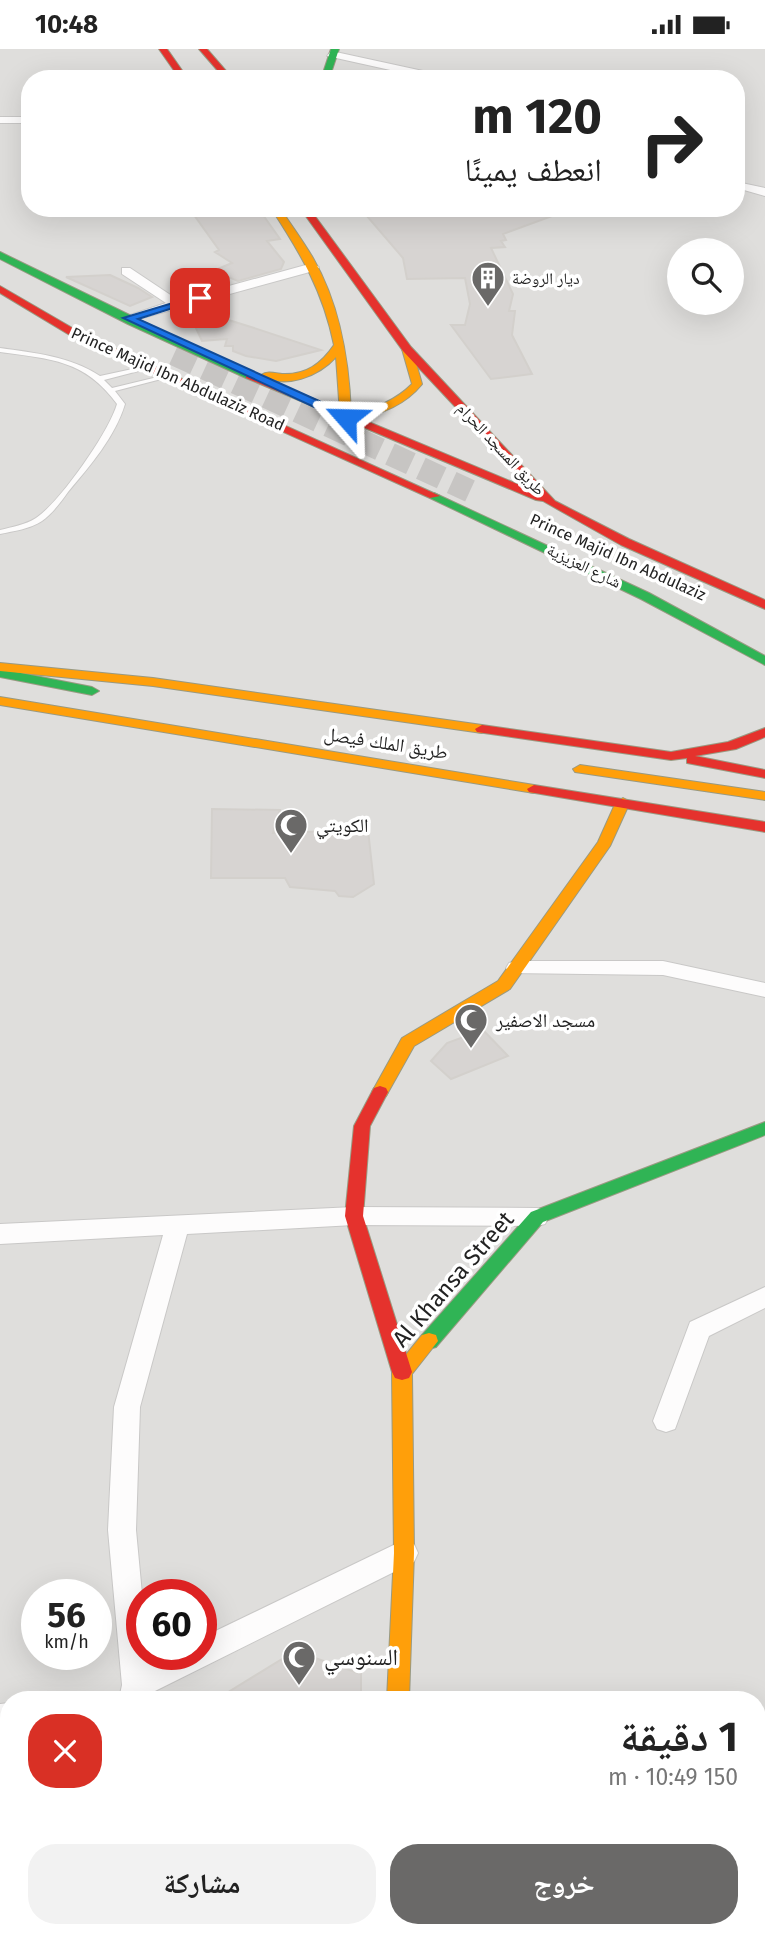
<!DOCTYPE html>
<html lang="ar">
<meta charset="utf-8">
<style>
:root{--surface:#fff;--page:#f2f2f2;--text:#222;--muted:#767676;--accent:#6a6968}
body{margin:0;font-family:"Fira Sans","Noto Naskh Arabic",sans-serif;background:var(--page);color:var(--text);direction:rtl;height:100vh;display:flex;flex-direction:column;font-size:26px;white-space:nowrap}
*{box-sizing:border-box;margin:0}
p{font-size:23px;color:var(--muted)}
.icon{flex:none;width:38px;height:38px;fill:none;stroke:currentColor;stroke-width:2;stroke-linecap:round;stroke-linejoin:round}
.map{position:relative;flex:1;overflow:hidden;direction:ltr}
.details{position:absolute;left:0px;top:1642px;width:766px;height:247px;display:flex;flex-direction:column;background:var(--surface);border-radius:28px 28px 0 0;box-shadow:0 7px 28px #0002;direction:rtl}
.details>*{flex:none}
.hud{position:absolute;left:21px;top:21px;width:724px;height:147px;border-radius:28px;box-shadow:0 7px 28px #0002;direction:rtl;background:#fff;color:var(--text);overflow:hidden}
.buttons{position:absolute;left:667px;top:189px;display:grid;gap:14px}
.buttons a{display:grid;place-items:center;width:77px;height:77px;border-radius:50%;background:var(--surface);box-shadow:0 7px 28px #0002;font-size:35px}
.speed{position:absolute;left:21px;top:1530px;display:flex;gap:14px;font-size:35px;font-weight:700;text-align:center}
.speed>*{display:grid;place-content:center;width:91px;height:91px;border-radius:50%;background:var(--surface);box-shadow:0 7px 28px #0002;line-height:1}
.speed small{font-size:18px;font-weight:400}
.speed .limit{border:10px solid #d22;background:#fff;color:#111}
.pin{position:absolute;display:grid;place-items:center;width:60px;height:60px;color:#fff;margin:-30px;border-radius:14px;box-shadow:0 4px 10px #0006}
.me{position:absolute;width:77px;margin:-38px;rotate:295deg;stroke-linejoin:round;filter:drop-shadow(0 0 5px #0008)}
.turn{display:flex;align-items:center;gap:24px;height:147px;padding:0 28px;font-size:32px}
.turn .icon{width:91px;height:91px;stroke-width:2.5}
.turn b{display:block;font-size:49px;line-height:60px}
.round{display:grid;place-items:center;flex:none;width:74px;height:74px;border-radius:28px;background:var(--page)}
.overview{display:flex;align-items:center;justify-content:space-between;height:119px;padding:0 28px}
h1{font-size:42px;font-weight:700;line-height:52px}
.cta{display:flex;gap:14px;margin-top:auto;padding:14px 28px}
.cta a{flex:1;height:80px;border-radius:28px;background:var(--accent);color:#fff;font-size:28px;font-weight:700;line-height:80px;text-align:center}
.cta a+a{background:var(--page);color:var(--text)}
.status{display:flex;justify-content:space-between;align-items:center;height:49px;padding:0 35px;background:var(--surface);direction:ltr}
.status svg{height:19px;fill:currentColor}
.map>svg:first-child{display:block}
.residential{fill:#dfdedc;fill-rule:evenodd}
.building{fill:#d7d4d2;stroke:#d3d0cc;stroke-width:2}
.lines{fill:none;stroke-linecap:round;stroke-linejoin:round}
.primary-tunnel{stroke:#c7c5c3;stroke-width:23;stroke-dasharray:23 11;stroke-linecap:butt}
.lane-casing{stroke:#c9c8c7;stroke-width:2}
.street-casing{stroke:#c9c8c7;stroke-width:2}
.fast-casing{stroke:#999a82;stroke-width:2}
.slow-casing{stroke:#999a82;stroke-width:2}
.jam-casing{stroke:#999a82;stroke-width:2}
.lane{fill:#fdfcfc;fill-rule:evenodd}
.street{fill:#fdfcfc;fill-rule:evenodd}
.fast{fill:#30b455;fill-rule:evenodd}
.slow{fill:#ff9f0a;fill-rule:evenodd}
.jam{fill:#e5322d;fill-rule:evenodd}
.route{fill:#1a73e8;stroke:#114b97;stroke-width:2}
.labels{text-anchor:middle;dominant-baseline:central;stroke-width:7;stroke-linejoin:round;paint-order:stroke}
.far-poi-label{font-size:16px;fill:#222;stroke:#fff;text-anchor:start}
.far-street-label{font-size:16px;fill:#222;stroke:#fff}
.street-label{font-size:19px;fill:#222;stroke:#fff}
.poi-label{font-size:19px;fill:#222;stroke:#fff;text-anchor:start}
.near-street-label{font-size:23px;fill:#222;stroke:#fff}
.near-poi-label{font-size:23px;fill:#222;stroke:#fff;text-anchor:start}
</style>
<div class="status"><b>10:48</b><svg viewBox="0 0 49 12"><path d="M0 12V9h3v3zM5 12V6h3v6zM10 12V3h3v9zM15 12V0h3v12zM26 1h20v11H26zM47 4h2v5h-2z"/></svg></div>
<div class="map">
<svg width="765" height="1888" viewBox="0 0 765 1888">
<rect width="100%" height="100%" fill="#f0eeeb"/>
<path class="residential" d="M 0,0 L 765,0 L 765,1888 L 0,1888 ZM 30,30 L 737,30 L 737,159 L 30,159 ZM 679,201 L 732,201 L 732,254 L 679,254 ZM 37,1545 L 96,1545 L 96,1605 L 37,1605 ZM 142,1545 L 201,1545 L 201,1605 L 142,1605 ZM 9,1650 L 758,1650 L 758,1880 L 9,1880 Z"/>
<path class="building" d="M 189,159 L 258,159 L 280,190 L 267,192 L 284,213 L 281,220 L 238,232 L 221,225 L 226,223 L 220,219 L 232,214 L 215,203 L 219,201 Z
M 360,159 L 565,159 L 566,162 L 503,185 L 506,191 L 501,192 L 505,198 L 491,199 L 513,245 L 509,262 L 515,262 L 512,286 L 532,325 L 491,330 L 451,276 L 465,276 L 470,255 L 465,229 L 407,230 L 403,209 Z
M 110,226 L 138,239 L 152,248 L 130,257 L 66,228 Z
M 190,259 L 251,278 L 321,301 L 276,312 L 246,307 L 233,302 L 233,297 L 225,297 L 227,290 L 202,292 L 187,260 Z
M 212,760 L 280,761 L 273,784 L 368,781 L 374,835 L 353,848 L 339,847 L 335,842 L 290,838 L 285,829 L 211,829 Z
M 483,981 L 508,1007 L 451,1030 L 431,1012 L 447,994 Z
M 295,1602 L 361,1625 L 361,1650 L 217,1650 Z"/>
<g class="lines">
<path class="primary-tunnel" d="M 174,305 L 470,442"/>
<defs>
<path id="lane" d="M 0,299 C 35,304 70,307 100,327 L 151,316 L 154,318 L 104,331 L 112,339 L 170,325 L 173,327 L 115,342 L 125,355 C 115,388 90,417 68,443 C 61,453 52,465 42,472 C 30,480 14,482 0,485 L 0,481 C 12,478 25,476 36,469 C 60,453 109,383 117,355 C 85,311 51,310 0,303 Z"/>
<path id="street" d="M 331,2 L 446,27 L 451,30 L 431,30 L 327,7 Z
M 0,68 L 30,68 L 30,74 L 0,74 Z
M 737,133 L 765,139 L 765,147 L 737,139 Z
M 313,214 L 319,218 L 317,221 L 128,273 L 121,269 L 166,254 L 122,225 L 122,219 L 130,219 L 178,251 Z
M 516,912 L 663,912 L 765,934 L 765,948 L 663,926 L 509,924 L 506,919 L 509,914 Z
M 354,1158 L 537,1159 L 545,1161 L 549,1168 L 545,1175 L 537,1177 L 354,1176 L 187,1185 L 140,1358 L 136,1481 L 142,1545 L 142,1605 L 148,1605 L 149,1615 L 170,1605 L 201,1605 L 201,1589 L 404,1491 L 414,1495 L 418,1504 L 414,1513 L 149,1645 L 147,1650 L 119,1650 L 122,1636 L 108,1481 L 114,1358 L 163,1186 L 0,1195 L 0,1175 Z
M 765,1238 L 765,1259 L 709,1287 L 675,1380 L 666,1383 L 657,1380 L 653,1372 L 690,1273 Z
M 9,1654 L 9,1684 L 0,1685 L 0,1655 Z
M 9,1777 L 9,1807 L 0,1808 L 0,1778 Z"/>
<path id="fast" d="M 331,0 L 339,0 L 329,30 L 321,30 Z
M 0,203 L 255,327 L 246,329 L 128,275 L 0,210 Z
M 434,444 L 649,544 L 765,607 L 765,616 L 641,550 L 430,449 L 430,445 Z
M 0,620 L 92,638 L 99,642 L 92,646 L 0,628 Z
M 765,1073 L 765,1086 L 543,1173 L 436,1298 L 429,1300 L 422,1298 L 420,1292 L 422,1286 L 531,1163 Z"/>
<path id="slow" d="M 271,159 L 280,159 C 291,176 303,192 313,209 C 340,256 349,310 351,364 C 375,360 395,352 412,335 L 402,300 L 407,297 L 412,300 L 422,335 C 404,357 380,366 353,370 L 364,384 L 363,386 L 355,386 L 337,368 L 340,365 L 336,308 C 319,327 285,341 261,326 C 267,322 274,324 282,325 C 306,326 321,315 334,296 C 323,242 301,205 271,159 Z
M 0,614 L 153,629 L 482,676 L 489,680 L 482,684 L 153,637 L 0,622 Z
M 0,648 L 534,736 L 541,740 L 534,744 L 0,656 Z
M 580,716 L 765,743 L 765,751 L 575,723 L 573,720 Z
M 623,749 L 630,753 L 610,797 L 510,940 L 414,997 L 386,1047 L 374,1047 L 372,1043 L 402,989 L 498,932 L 598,793 L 616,753 Z
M 429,1284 L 436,1286 L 438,1292 L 412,1325 L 414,1504 L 409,1650 L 387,1650 L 394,1504 L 392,1323 L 422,1286 Z
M 376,1880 L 400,1880 L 400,1888 L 376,1888 Z"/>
<path id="jam" d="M 159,0 L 167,0 L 188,30 L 180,30 Z
M 199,0 L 207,0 L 233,30 L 225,30 Z
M 300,159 L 309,159 L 411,298 L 555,452 L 629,490 L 765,551 L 765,560 L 621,496 L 543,452 L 536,451 L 246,329 L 246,325 L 254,325 L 534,442 L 403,302 Z
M 0,237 L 81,284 L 440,447 L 430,449 L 73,288 L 0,244 Z
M 482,676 L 671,703 L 728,693 L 765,679 L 765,688 L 736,700 L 695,707 L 765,721 L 765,729 L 687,714 L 687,709 L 671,711 L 477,683 L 475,680 Z
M 534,736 L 765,773 L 765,783 L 529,743 L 527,740 Z
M 380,1037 L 386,1039 L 388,1043 L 370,1077 L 363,1167 L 412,1323 L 409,1329 L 402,1331 L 395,1329 L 392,1323 L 345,1167 L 354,1077 L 374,1039 Z"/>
</defs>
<use href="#lane" class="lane-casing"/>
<use href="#street" class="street-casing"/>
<use href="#fast" class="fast-casing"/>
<use href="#slow" class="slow-casing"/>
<use href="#jam" class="jam-casing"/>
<use href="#lane" class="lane"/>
<use href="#street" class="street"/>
<use href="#fast" class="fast"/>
<use href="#slow" class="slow"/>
<use href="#jam" class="jam"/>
</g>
<path class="route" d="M 196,247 L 205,249 L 138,270 L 350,366 L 350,371 L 342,371 L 123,269 Z"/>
<defs>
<symbol id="building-pin" viewBox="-11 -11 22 30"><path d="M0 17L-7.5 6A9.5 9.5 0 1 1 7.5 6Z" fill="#6a6968" stroke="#fff"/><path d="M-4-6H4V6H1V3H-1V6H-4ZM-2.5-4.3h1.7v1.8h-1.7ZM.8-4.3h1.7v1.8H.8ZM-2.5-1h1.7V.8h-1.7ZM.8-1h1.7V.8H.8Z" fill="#fff"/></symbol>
<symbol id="mosque-pin" viewBox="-11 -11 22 30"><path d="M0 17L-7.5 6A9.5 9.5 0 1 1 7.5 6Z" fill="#6a6968" stroke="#fff"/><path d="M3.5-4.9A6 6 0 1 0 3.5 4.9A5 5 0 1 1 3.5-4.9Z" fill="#fff"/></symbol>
</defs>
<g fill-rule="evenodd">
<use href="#building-pin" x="469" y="210" width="38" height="52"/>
<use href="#mosque-pin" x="272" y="757" width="38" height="52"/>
<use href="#mosque-pin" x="452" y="952" width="38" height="52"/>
<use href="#mosque-pin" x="280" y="1589" width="38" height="52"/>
</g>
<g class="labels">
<g class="far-poi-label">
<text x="512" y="229">ديار الروضة</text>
</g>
<g class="far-street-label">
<text transform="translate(178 330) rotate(24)">Prince Majid Ibn Abdulaziz Road</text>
<text transform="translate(501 400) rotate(47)">طريق المسجد الحرام</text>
<text transform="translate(618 508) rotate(24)">Prince Majid Ibn Abdulaziz</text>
<text transform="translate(584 517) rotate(26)">شارع العزيزية</text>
</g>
<g class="street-label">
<text transform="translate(386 694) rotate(9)">طريق الملك فيصل</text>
</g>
<g class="poi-label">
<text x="316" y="776">الكويتي</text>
<text x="496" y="971">مسجد الاصفير</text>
</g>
<g class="near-street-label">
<text transform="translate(453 1230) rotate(-49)">Al Khansa Street</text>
</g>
<g class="near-poi-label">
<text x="324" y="1608">السنوسي</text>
</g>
</g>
</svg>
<div class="buttons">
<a><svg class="icon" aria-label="search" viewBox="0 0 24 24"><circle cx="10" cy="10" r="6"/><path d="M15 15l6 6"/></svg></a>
</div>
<div class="speed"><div>56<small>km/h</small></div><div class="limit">60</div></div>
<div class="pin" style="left:200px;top:249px;background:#d93025"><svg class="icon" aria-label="arrive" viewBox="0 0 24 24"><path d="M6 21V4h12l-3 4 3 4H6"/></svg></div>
<svg class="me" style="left:346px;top:369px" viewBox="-20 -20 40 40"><path d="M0-17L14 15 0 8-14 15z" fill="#1a73e8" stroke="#fff" stroke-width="4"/></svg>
<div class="hud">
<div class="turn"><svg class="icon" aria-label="right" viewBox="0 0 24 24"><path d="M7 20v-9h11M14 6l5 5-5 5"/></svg><div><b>120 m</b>انعطف يمينًا</div></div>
</div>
<section class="details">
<div class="overview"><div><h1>1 دقيقة</h1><p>150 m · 10:49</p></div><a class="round" style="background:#d93025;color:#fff"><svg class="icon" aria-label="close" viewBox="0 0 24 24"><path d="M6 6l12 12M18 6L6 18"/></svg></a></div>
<div class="cta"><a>خروج</a><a>مشاركة</a></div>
</section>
</div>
